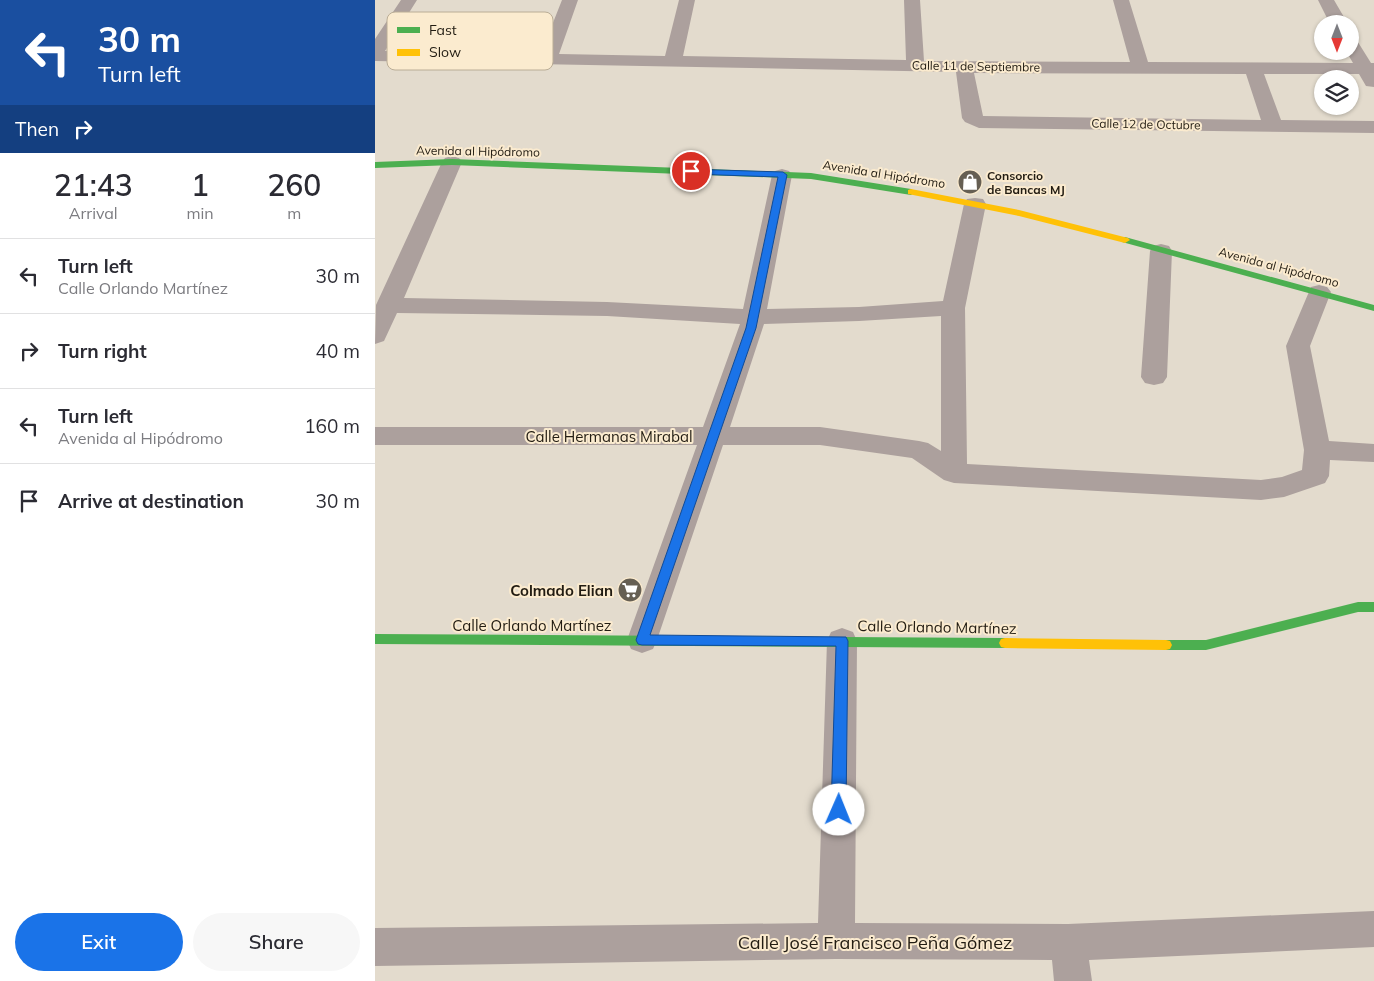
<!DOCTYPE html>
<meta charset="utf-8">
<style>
:root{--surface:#fff;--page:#f7f7f7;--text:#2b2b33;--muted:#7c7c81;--line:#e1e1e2;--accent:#1a73e8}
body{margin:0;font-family:Mulish,sans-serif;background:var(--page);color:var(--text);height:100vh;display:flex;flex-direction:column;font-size:19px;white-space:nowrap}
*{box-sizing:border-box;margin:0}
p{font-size:16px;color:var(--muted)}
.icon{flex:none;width:28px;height:28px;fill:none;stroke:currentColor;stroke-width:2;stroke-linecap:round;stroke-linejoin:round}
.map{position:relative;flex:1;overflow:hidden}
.panel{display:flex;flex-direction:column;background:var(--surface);width:375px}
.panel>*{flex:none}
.hud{background:#1a4fa0;color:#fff;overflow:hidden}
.needle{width:32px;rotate:180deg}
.buttons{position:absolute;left:939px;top:15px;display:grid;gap:10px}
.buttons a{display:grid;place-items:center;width:45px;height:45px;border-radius:50%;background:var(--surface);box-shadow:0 1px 4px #0004;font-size:25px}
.pin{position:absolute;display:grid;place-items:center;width:42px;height:42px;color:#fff;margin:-21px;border:2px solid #fff;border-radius:50%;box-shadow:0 1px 5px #0007}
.me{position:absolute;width:55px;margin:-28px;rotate:1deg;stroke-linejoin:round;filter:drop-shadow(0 0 4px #0008)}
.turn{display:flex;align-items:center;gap:18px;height:105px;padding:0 15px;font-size:22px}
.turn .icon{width:65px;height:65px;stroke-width:2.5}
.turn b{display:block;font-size:35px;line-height:42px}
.then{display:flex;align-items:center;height:48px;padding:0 15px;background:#0003;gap:10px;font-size:19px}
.eta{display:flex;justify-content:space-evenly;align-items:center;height:85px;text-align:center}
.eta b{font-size:30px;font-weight:600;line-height:35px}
.cta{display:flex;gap:10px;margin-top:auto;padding:10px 15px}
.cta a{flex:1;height:58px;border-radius:30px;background:var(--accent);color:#fff;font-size:20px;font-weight:600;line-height:58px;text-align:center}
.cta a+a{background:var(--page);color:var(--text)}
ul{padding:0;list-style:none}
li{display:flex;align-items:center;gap:15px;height:75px;padding:0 15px;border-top:1px solid var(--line)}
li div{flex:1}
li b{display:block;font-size:19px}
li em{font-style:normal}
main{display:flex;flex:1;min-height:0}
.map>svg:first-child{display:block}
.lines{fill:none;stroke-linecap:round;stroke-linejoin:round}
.street{fill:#aca09d;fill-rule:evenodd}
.fast{fill:#4caf50;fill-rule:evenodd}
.slow{fill:#ffc107;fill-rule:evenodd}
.route{fill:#1a73e8;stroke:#114b97}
.labels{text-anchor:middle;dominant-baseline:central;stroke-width:4;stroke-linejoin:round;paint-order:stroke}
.far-street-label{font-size:12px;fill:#221c12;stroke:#fbebcf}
.far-poi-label{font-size:12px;font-weight:bold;fill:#221c12;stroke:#fbebcf;text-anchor:start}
.street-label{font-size:15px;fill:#221c12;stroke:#fbebcf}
.poi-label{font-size:15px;font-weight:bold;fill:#221c12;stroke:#fbebcf;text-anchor:end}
.near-street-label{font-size:18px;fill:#221c12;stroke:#fbebcf}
.key{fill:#fbebcf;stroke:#baad96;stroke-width:1}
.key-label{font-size:14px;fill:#221c12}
</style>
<main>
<section class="panel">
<div class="hud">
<div class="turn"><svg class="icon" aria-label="left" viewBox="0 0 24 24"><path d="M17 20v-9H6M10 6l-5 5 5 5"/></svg><div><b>30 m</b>Turn left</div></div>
<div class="then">Then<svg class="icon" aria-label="right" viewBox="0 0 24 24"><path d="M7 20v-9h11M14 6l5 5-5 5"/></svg></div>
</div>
<div class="eta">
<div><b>21:43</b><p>Arrival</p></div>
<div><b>1</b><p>min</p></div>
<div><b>260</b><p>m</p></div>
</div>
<ul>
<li><svg class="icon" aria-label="left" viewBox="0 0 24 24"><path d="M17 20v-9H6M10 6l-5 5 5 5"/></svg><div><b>Turn left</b><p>Calle Orlando Martínez</p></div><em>30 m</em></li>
<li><svg class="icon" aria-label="right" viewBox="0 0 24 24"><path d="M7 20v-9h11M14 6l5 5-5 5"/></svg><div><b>Turn right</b></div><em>40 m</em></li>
<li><svg class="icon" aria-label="left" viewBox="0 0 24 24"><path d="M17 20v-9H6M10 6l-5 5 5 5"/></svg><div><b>Turn left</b><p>Avenida al Hipódromo</p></div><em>160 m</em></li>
<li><svg class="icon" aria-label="arrive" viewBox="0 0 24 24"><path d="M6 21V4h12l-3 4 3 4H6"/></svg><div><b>Arrive at destination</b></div><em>30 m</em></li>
</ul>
<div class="cta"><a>Exit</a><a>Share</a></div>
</section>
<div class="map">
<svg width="999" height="981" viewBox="0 0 999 981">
<rect width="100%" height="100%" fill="#e3dbcd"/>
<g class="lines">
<path class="street" d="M 26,0 L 42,0 L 10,51 L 166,53 L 187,0 L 203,0 L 184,54 L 290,56 L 304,0 L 320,0 L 308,56 L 531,60 L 529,0 L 545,0 L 549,61 L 755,62 L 738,0 L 754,0 L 773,62 L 978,63 L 971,51 L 975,51 L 975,38 L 981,39 L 996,63 L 999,63 L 999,87 L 991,86 L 984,74 L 889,74 L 906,120 L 999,121 L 999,133 L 604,128 L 590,122 L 587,118 L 581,72 L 0,61 L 0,39 ZM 599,73 L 871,74 L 886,120 L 608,116 Z
M 943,0 L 959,0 L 973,24 L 955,24 Z
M 77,156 L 84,158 L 87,162 L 29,298 L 232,302 L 368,309 L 397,175 L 400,171 L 407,169 L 414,171 L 417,175 L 392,309 L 484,307 L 568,301 L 589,204 L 592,199 L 600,198 L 608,199 L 611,204 L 590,308 L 592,464 L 886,480 L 907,477 L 927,470 L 929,450 L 911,346 L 936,287 L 944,285 L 952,287 L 956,292 L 935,346 L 954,441 L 999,444 L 999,462 L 955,460 L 954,476 L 950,483 L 909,497 L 886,500 L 579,483 L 569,480 L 537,458 L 445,445 L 348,445 L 282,640 L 278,649 L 267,653 L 256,649 L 252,640 L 322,445 L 0,445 L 0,427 L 328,427 L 365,324 L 232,316 L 22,313 L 9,341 L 0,344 L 1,305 L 67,162 L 70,158 ZM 566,316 L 566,451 L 553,443 L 544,441 L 445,427 L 355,427 L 389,324 L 484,321 Z
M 786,244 L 794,246 L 797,251 L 792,377 L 788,383 L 779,385 L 770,383 L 766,377 L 775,251 L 778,246 Z
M 467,628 L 478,632 L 482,641 L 480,923 L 693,924 L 999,911 L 999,947 L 714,960 L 717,981 L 679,981 L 677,960 L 461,959 L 0,966 L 0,928 L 443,923 L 452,641 L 456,632 Z"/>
<path class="fast" d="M 77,159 L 436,173 L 536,189 L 540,192 L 536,195 L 436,179 L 77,165 L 0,168 L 0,162 Z
M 750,237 L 999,305 L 999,311 L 747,242 L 747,238 Z
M 983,602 L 999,602 L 999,612 L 983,612 L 831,650 L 791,650 L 787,649 L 785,645 L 787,641 L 791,640 L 831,640 Z
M 0,634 L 630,638 L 634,639 L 636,643 L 634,647 L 630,648 L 0,644 Z"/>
<path class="slow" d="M 536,189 L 644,210 L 753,238 L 755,240 L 750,243 L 644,216 L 533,194 L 533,190 Z
M 630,638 L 791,640 L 795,641 L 797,645 L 795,649 L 791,650 L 630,648 L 626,647 L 624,643 L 626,639 Z"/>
</g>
<path class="route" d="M 312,169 L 408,172 L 412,175 L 381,328 L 275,635 L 471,637 L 473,641 L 471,810 L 469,814 L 464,816 L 458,814 L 456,810 L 461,646 L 267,645 L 263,644 L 261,640 L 371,328 L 403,177 L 316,174 L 312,173 Z"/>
<defs>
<symbol id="shop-disc" viewBox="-11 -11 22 22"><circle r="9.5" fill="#665f53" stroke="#fbebcf"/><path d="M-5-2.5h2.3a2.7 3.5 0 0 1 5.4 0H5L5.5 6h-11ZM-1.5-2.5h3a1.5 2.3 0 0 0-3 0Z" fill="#fff"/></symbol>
<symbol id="supermarket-disc" viewBox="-11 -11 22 22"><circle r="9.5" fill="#665f53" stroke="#fbebcf"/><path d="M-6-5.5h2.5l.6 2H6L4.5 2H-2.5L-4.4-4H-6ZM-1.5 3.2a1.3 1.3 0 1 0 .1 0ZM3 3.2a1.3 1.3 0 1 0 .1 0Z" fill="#fff"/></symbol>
</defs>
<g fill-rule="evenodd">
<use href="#shop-disc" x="581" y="168" width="28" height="28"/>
<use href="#supermarket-disc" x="241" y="576" width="28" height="28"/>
</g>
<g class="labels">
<g class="far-street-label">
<text transform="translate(601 66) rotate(1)">Calle 11 de Septiembre</text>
<text transform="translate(771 124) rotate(1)">Calle 12 de Octubre</text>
<text transform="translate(103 151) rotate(1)">Avenida al Hipódromo</text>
<text transform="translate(509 174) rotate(9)">Avenida al Hipódromo</text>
<text transform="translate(904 267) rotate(15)">Avenida al Hipódromo</text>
</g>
<g class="far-poi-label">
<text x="612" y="175">Consorcio<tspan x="612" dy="14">de Bancas MJ</tspan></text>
</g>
<g class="street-label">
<text x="234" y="436">Calle Hermanas Mirabal</text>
<text x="157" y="625">Calle Orlando Martínez</text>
<text transform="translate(562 627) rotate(1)">Calle Orlando Martínez</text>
</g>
<g class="poi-label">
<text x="238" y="590">Colmado Elian</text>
</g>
<g class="near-street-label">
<text x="500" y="942">Calle José Francisco Peña Gómez</text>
</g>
</g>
<rect x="12" y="12" width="166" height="58" rx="8" class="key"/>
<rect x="22" y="27" width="23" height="6" fill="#4caf50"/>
<rect x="22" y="49" width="23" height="7" fill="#ffc107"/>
<g class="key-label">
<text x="54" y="35">Fast</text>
<text x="54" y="57">Slow</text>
</g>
</svg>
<div class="buttons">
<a><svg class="needle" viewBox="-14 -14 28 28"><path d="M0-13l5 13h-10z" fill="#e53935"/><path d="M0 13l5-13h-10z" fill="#7c7c81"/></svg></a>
<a><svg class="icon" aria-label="layers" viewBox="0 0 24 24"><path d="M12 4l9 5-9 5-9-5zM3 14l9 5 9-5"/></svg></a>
</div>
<div class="pin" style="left:316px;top:171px;background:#d93025"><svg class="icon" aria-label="arrive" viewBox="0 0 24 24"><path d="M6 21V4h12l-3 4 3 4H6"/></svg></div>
<svg class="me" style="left:464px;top:810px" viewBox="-20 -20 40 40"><circle r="19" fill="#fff"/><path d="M0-13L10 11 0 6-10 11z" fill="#1a73e8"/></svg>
</div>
</main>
